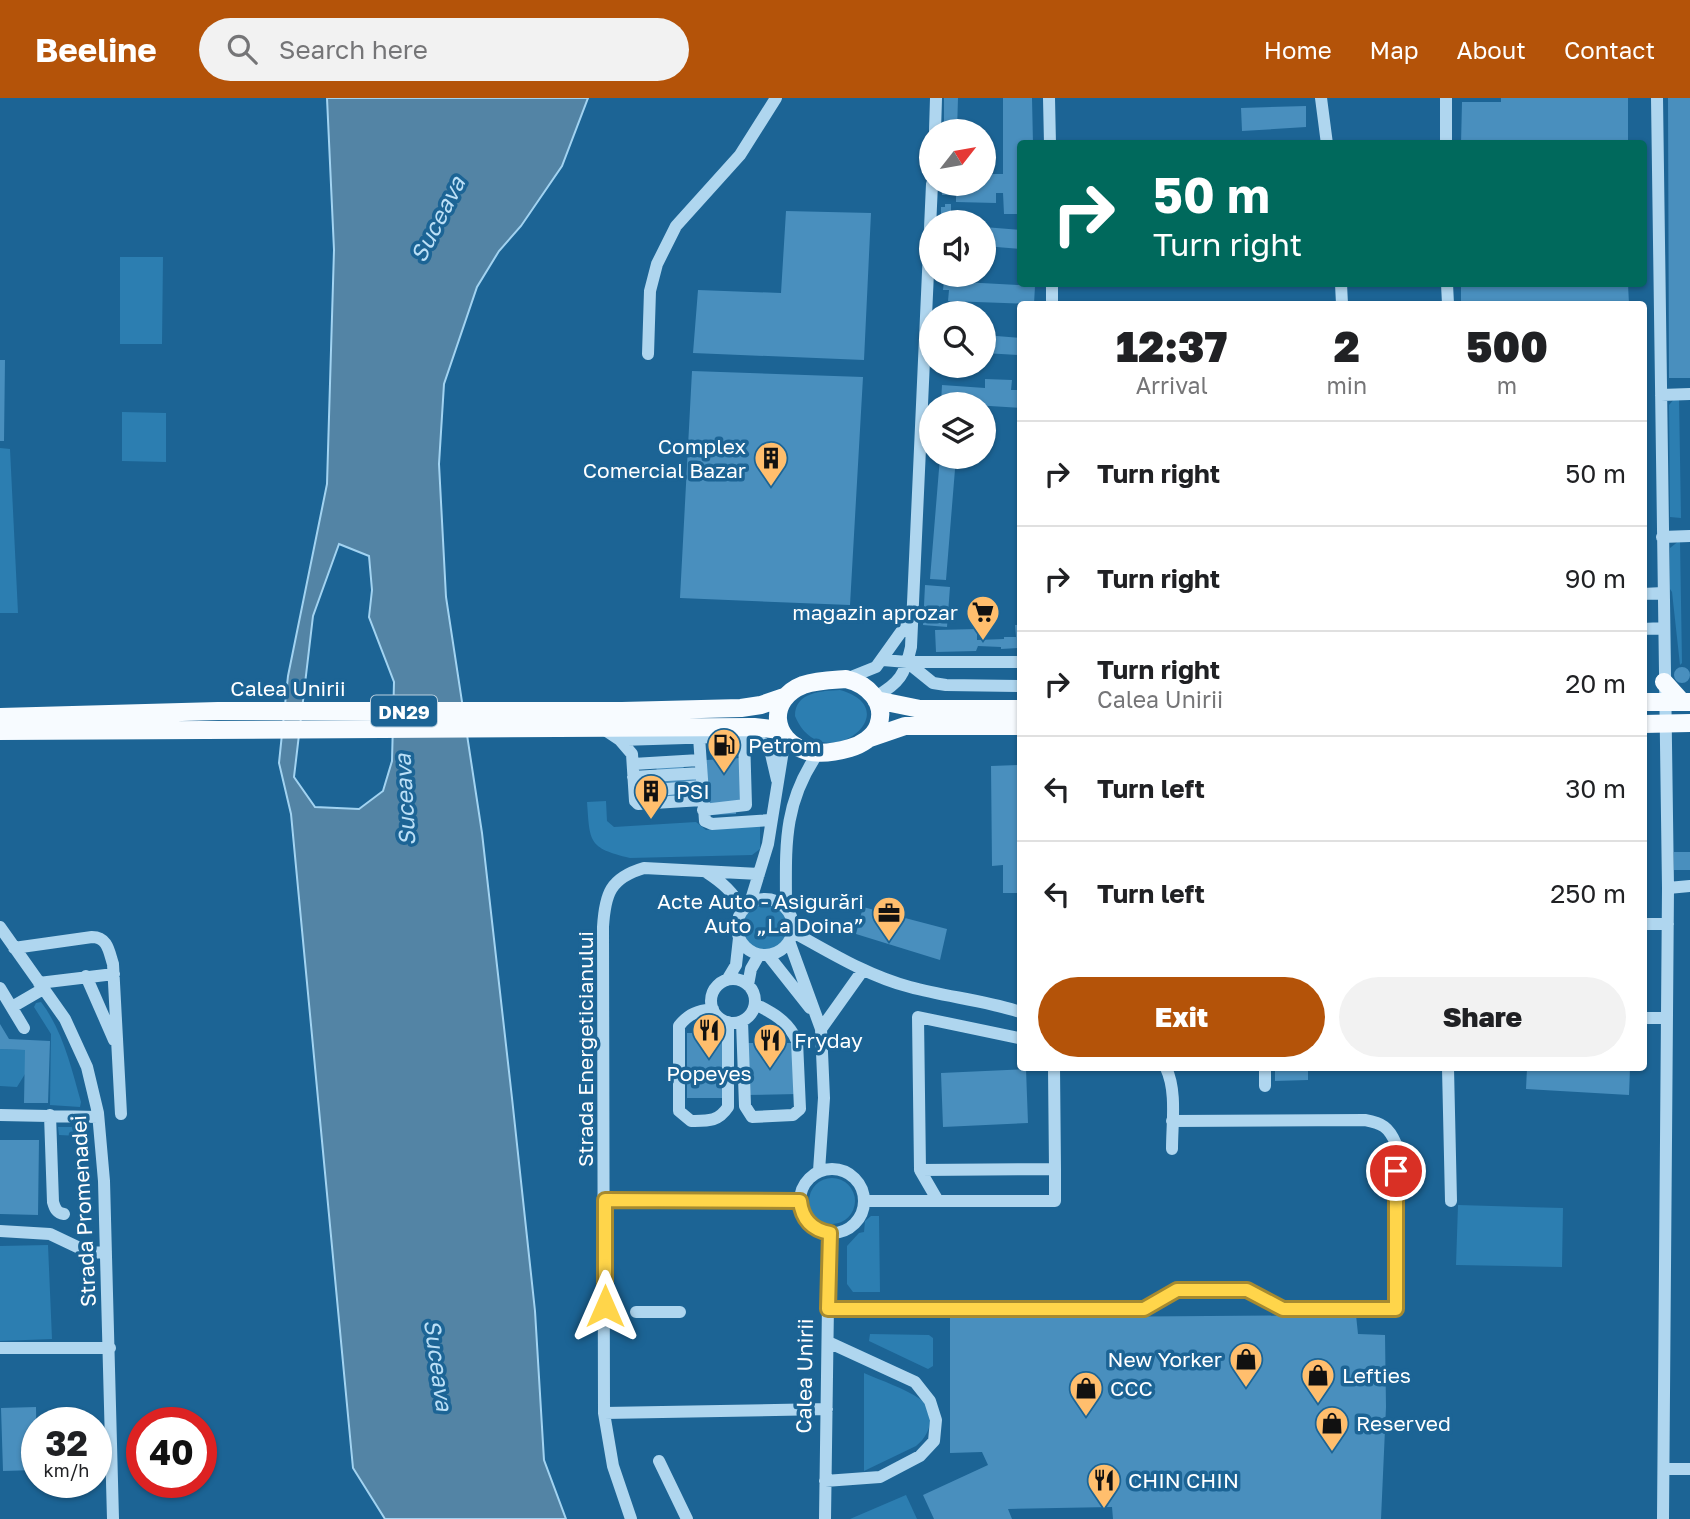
<!DOCTYPE html>
<meta charset="utf-8">
<style>
:root{--surface:#fff;--page:#f2f2f2;--text:#202124;--muted:#757577;--line:#e0e0e0;--accent:#b45309}
body{margin:0;font-family:"Golos Text",sans-serif;background:var(--page);color:var(--text);height:100vh;display:flex;flex-direction:column;font-size:26px;white-space:nowrap}
*{box-sizing:border-box;margin:0}
p{font-size:23px;color:var(--muted)}
.icon{flex:none;width:38px;height:38px;fill:none;stroke:currentColor;stroke-width:2;stroke-linecap:round;stroke-linejoin:round}
.map{position:relative;flex:1;overflow:hidden}
.details{position:absolute;left:1017px;top:203px;width:630px;height:770px;display:flex;flex-direction:column;background:var(--surface);border-radius:7px;box-shadow:0 2px 5px #0004}
.details>*{flex:none}
.guide{position:absolute;left:1017px;top:42px;width:630px;height:147px;border-radius:7px;box-shadow:0 2px 5px #0004;background:#00695c;color:#fff;overflow:hidden}
.needle{width:46px;rotate:59deg}
.buttons{position:absolute;left:919px;top:21px;display:grid;gap:14px}
.buttons a{display:grid;place-items:center;width:77px;height:77px;border-radius:50%;background:var(--surface);box-shadow:0 2px 5px #0004;font-size:35px}
.speed{position:absolute;left:21px;top:1309px;display:flex;gap:14px;font-size:35px;font-weight:700;text-align:center}
.speed>*{display:grid;place-content:center;width:91px;height:91px;border-radius:50%;background:var(--surface);box-shadow:0 2px 5px #0004;line-height:1}
.speed small{font-size:18px;font-weight:400}
.speed .limit{border:10px solid #d22;background:#fff;color:#111}
.pin{position:absolute;display:grid;place-items:center;width:60px;height:60px;color:#fff;margin:-30px;border:4px solid #fff;border-radius:50%;box-shadow:0 2px 7px #0007}
.me{position:absolute;width:77px;margin:-38px;rotate:0deg;stroke-linejoin:round;filter:drop-shadow(0 0 5px #0008)}
.turn{display:flex;align-items:center;gap:24px;height:147px;padding:0 21px;font-size:32px}
.turn .icon{width:91px;height:91px;stroke-width:2.5}
.turn b{display:block;font-size:49px;line-height:60px}
.eta{display:flex;justify-content:space-evenly;align-items:center;height:119px;text-align:center}
.eta b{font-size:42px;font-weight:800;line-height:49px}
.button{display:flex;gap:14px;margin-top:auto;padding:14px 21px}
.button a{flex:1;height:80px;border-radius:42px;background:var(--accent);color:#fff;font-size:28px;font-weight:800;line-height:80px;text-align:center}
.button a+a{background:var(--page);color:var(--text)}
ul{padding:0;list-style:none}
li{display:flex;align-items:center;gap:21px;height:105px;padding:0 21px;border-top:2px solid var(--line)}
li div{flex:1}
li b{display:block;font-size:26px}
li em{font-style:normal}
header{display:flex;align-items:center;gap:42px;box-sizing:border-box;height:98px;padding:0 35px;background:var(--accent);color:#fff}
header strong{font-size:33px}
nav{display:flex;gap:38px;margin-inline-start:auto;font-size:24px}
.search{width:490px;height:63px;background:var(--page);display:flex;align-items:center;gap:18px;box-sizing:border-box;padding:0 24px;border-radius:38px;color:var(--muted);font-size:26px}
.map>svg:first-child{display:block}
.green{fill:#2c7eb1}
.water{fill:#5384a5;stroke:#a2d3f1;stroke-width:2;fill-rule:evenodd}
.building{fill:#498fbe}
.lines{fill:none;stroke-linecap:round;stroke-linejoin:round}
.minor{stroke:#afd6ef;stroke-width:12}
.major{stroke:#f7fbff;stroke-width:18}
.route-casing{stroke:#a68a30;stroke-width:18}
.route{stroke:#ffd54a;stroke-width:12}
.labels{text-anchor:middle;dominant-baseline:central;stroke-width:7;stroke-linejoin:round;paint-order:stroke}
.shield{fill:#1c6495;stroke:#bbd0df;stroke-width:2}
.shield-label{font-size:19px;font-weight:bold;fill:#fff}
.poi-label{font-size:21px;fill:#fff;stroke:#1c6495;text-anchor:start}
.street-label{font-size:21px;fill:#fff;stroke:#1c6495}
.water-label{font-size:23px;font-style:italic;fill:#bbdff6;stroke:#1c6495}
</style>
<header>
<strong>Beeline</strong>
<div class="search"><svg class="icon" aria-label="search" viewBox="0 0 24 24"><circle cx="10" cy="10" r="6"/><path d="M15 15l6 6"/></svg>Search here</div>
<nav><a>Home</a><a>Map</a><a>About</a><a>Contact</a></nav>
</header>
<div class="map">
<svg width="1690" height="1421" viewBox="0 0 1690 1421">
<rect width="100%" height="100%" fill="#1c6495"/>
<path class="green" d="M 120,159 L 163,159 L 162,246 L 120,246 Z
M 1676,299 L 1679,299 L 1681,420 L 1670,419 L 1669,307 Z
M 122,314 L 166,315 L 166,364 L 122,363 Z
M 0,350 L 10,351 L 18,515 L 0,515 Z
M 1680,442 L 1682,565 L 1680,567 L 1672,494 L 1670,491 L 1670,450 Z
M 840,592 C 911,612 822,683 795,618 C 795,594 821,593 840,592 Z
M 606,703 L 607,723 L 614,729 L 696,724 L 706,732 L 760,727 L 760,751 L 752,757 L 630,760 C 588,750 590,744 587,704 Z
M739 829a26 26 0 1 1 52 0a26 26 0 1 1-52 0Z
M 41,904 C 63,933 71,969 81,1004 L 80,1009 L 50,1007 L 51,936 L 34,909 L 36,905 Z
M 0,951 L 25,952 L 25,976 L 17,989 L 0,988 Z
M 58,1029 L 85,1029 L 88,1104 L 84,1103 L 82,1098 L 79,1038 L 59,1037 Z
M809 1103a23 23 0 1 1 46 0a23 23 0 1 1-46 0Z
M 1458,1107 L 1563,1110 L 1562,1169 L 1456,1167 Z
M 871,1118 L 879,1118 L 880,1194 L 853,1194 L 847,1186 L 847,1148 L 859,1135 L 864,1134 L 865,1123 Z
M 48,1147 L 52,1241 L 0,1243 L 0,1148 Z
M 870,1236 L 929,1237 L 933,1240 L 933,1268 L 928,1271 L 869,1243 Z
M 864,1275 C 882,1283 904,1290 920,1301 C 937,1313 931,1337 916,1348 L 864,1373 Z
M 906,1397 L 917,1421 L 850,1421 Z"/>
<path class="water" d="M 327,0 L 588,0 L 562,68 L 521,128 L 499,153 L 477,189 L 444,286 L 439,366 L 446,499 L 482,735 L 512,1000 L 535,1213 L 544,1362 L 566,1421 L 385,1421 L 353,1370 L 291,716 L 279,665 L 288,578 L 327,386 L 334,152 ZM 339,446 L 369,458 L 372,492 L 369,519 L 394,584 L 392,663 L 383,693 L 359,711 L 315,709 L 294,679 L 313,518 Z"/>
<path class="building" d="M 944,0 L 958,0 L 957,33 L 944,33 Z
M 1003,0 L 1032,0 L 1033,46 L 1020,46 L 1020,116 L 1004,116 L 1003,95 L 996,95 L 996,105 L 956,104 L 956,95 L 966,95 L 966,86 L 984,86 L 984,76 L 1003,76 Z
M 1501,0 L 1628,0 L 1628,46 L 1461,46 L 1462,4 L 1501,4 Z
M 1668,0 L 1690,0 L 1690,280 L 1669,280 Z
M 1306,8 L 1306,29 L 1242,33 L 1241,10 Z
M 942,86 L 956,86 L 956,97 L 942,97 Z
M 945,106 L 951,106 L 951,120 L 941,119 L 941,109 L 945,109 Z
M 786,113 L 871,115 L 864,262 L 693,255 L 698,192 L 781,195 Z
M 984,129 L 1020,132 L 1020,151 L 984,148 Z
M 944,183 L 1018,187 L 1022,186 L 1022,188 L 1035,188 L 1034,206 L 948,203 L 949,192 L 943,192 Z
M 1461,186 L 1628,186 L 1629,206 L 1461,206 Z
M 984,237 L 1020,240 L 1020,257 L 984,255 Z
M 0,262 L 5,262 L 4,343 L 0,343 Z
M 692,273 L 863,279 L 850,507 L 680,500 Z
M 985,281 L 1012,282 L 1011,292 L 1020,292 L 1020,310 L 941,305 L 942,287 L 985,290 Z
M 940,359 L 956,359 L 946,482 L 930,481 Z
M 925,487 L 950,489 L 947,529 L 923,527 Z
M 1015,527 L 1020,527 L 1020,550 L 1001,551 L 1001,549 L 978,548 L 976,553 L 936,554 L 935,532 L 977,531 L 977,542 L 1004,541 L 1004,539 L 1016,539 Z
M1674 577a8 8 0 1 1 16 0a8 8 0 1 1-16 0Z
M 683,658 L 684,675 L 707,674 L 706,662 L 741,660 L 743,704 L 736,705 L 736,716 L 709,717 L 709,706 L 658,710 L 656,659 Z
M 1020,667 L 1020,795 L 1003,795 L 1003,767 L 992,768 L 991,668 Z
M 1674,754 L 1690,754 L 1690,772 L 1674,772 Z
M 863,809 L 947,831 L 940,862 L 856,836 Z
M 0,926 L 9,941 L 50,943 L 48,1005 L 24,1005 L 25,952 L 0,951 Z
M 687,935 L 723,935 L 724,1000 L 687,1000 Z
M 743,945 L 797,945 L 798,996 L 744,997 Z
M 1275,970 L 1308,970 L 1308,982 L 1275,983 Z
M 1527,970 L 1630,970 L 1629,997 L 1526,991 Z
M 1026,971 L 1028,1025 L 943,1029 L 941,975 Z
M 0,1042 L 39,1042 L 38,1117 L 0,1116 Z
M 1356,1217 L 1358,1236 L 1385,1237 L 1386,1309 L 1381,1421 L 1113,1421 L 1112,1409 L 1008,1411 L 1012,1421 L 934,1421 L 923,1397 L 988,1367 L 982,1354 L 950,1355 L 950,1220 Z
M 36,1309 L 37,1372 L 3,1373 L 1,1310 Z"/>
<g class="lines">
<path class="minor" d="M 1049,0 L 1050,46
M 1321,0 L 1327,46
M 1446,0 L 1446,46
M 1657,0 L 1668,790 L 1663,1421
M 935,33 L 936,0
M 1341,186 L 1342,206
M 1447,186 L 1448,206
M 1052,206 L 1052,186
M 648,256 L 650,193 L 657,166 L 676,128 L 740,57 L 776,0
M 1661,297 L 1690,296
M 1662,439 L 1690,438
M 1643,496 L 1663,495
M 1643,531 L 1664,530
M 883,562 L 907,564 L 1020,564
M 907,564 L 933,585 L 946,587 L 1020,588
M 846,581 L 876,569 L 911,520
M 875,599 C 900,585 905,576 911,549 L 932,86
M 602,630 L 620,642 L 718,639 L 754,641 L 763,645 L 771,656 L 777,682
M 699,639 L 705,723 L 712,726 L 771,722
M 620,642 L 632,656 L 635,703 L 638,706 L 702,702
M 633,666 L 700,662
M 633,679 L 701,675
M 635,694 L 701,688
M 703,712 L 746,707 L 744,639
M 706,774 C 723,785 733,794 743,812
M 1668,790 L 1690,788
M737 829a28 28 0 1 1 56 0a28 28 0 1 1-56 0Z
M 750,805 L 768,746 L 785,640
M 786,810 C 786,750 782,707 818,655
M 1643,826 L 1668,826
M 0,829 L 65,921 L 87,969 L 98,1015 L 104,1083 L 113,1421
M 793,834 C 831,855 868,878 910,889 C 946,899 984,902 1020,914
M 789,843 L 821,931 L 824,1000 L 819,1073
M 14,850 L 92,839 C 108,839 109,854 113,866 L 121,1016
M 768,857 L 810,910
M 86,878 L 114,942
M711 903a22 22 0 1 1 44 0a22 22 0 1 1-44 0Z
M 727,882 L 736,867 L 739,840
M 39,885 L 114,876
M 748,887 L 751,871 L 759,857
M 0,890 L 24,930
M 12,909 L 43,891
M 713,911 C 698,913 689,915 679,928 L 679,1013 L 691,1023 C 708,1023 718,1024 728,1009 L 728,924
M 1643,920 L 1667,920
M 742,923 L 745,1008 L 752,1019 L 793,1017 L 800,1011 L 797,943 C 788,923 773,915 755,906
M 821,931 L 863,872
M 1166,970 C 1177,993 1172,1025 1172,1051
M 1265,970 L 1265,988
M 1448,970 L 1451,1103
M 0,1017 L 98,1019
M 50,1017 L 53,1104 C 55,1111 57,1115 64,1116
M800 1103a32 32 0 1 1 64 0a32 32 0 1 1-64 0Z
M 920,1072 L 1055,1071 L 1054,970
M 605,1102 L 800,1103
M 865,1103 L 1055,1103 L 1055,1071
M 938,1103 L 920,1072 L 918,919 L 1018,940
M 0,1133 L 50,1136 L 90,1155 L 106,1154
M 828,1211 L 1144,1211 L 1177,1192 L 1247,1192 L 1283,1211 L 1396,1211 L 1396,1046 C 1389,1029 1382,1025 1365,1022 L 1172,1023
M 636,1214 L 680,1214
M 0,1250 L 110,1250
M 604,1315 L 827,1311
M 659,1363 L 687,1421
M 1664,1371 L 1690,1371
M 825,1383 L 880,1379 L 920,1358 L 934,1343 L 936,1322 L 930,1303 L 915,1284 L 828,1244
M 631,1421 L 613,1368 L 604,1315 L 603,829 C 605,796 610,780 644,770 L 759,776
M 825,1421 L 829,1135"/>
<path class="major" d="M 846,581 C 867,586 887,604 878,628 C 874,639 861,647 850,650 C 836,654 821,657 807,653 C 771,643 767,601 803,587 C 817,582 831,582 846,581 Z
M 1664,584 L 1682,604
M 876,602 L 920,611 L 1020,611
M 1643,604 L 1690,604
M 0,619 L 218,613 L 622,613 L 741,610 L 761,607 L 784,599
M 1643,626 L 1690,625
M 0,633 L 754,629 L 780,632
M 870,640 L 905,628 L 1020,628"/>
</g>
<g class="lines">
<defs>
<path id="route" d="M 605,1208 L 605,1102 L 800,1103 C 802,1121 812,1132 830,1135 L 828,1211 L 1144,1211 L 1177,1192 L 1247,1192 L 1283,1211 L 1396,1211 L 1396,1073"/>
</defs>
<use href="#route" class="route-casing"/>
<use href="#route" class="route"/>
</g>
<defs>
<symbol id="building-pin" viewBox="-11 -11 22 30"><path d="M0 17L-7.5 6A9.5 9.5 0 1 1 7.5 6Z" fill="#ffbe6d" stroke="#1c6495"/><path d="M-4-6H4V6H1V3H-1V6H-4ZM-2.5-4.3h1.7v1.8h-1.7ZM.8-4.3h1.7v1.8H.8ZM-2.5-1h1.7V.8h-1.7ZM.8-1h1.7V.8H.8Z" fill="#111"/></symbol>
<symbol id="supermarket-pin" viewBox="-11 -11 22 30"><path d="M0 17L-7.5 6A9.5 9.5 0 1 1 7.5 6Z" fill="#ffbe6d" stroke="#1c6495"/><path d="M-6-5.5h2.5l.6 2H6L4.5 2H-2.5L-4.4-4H-6ZM-1.5 3.2a1.3 1.3 0 1 0 .1 0ZM3 3.2a1.3 1.3 0 1 0 .1 0Z" fill="#111"/></symbol>
<symbol id="fuel-pin" viewBox="-11 -11 22 30"><path d="M0 17L-7.5 6A9.5 9.5 0 1 1 7.5 6Z" fill="#ffbe6d" stroke="#1c6495"/><path d="M-5.5-6h7V0h2V4h1.3V-2.5L3-4.5l.8-.8L6-3V5H2.5V1h-1V6h-7ZM-4.2-4.7v3.2H.2V-4.7Z" fill="#111"/></symbol>
<symbol id="office-pin" viewBox="-11 -11 22 30"><path d="M0 17L-7.5 6A9.5 9.5 0 1 1 7.5 6Z" fill="#ffbe6d" stroke="#1c6495"/><path d="M-6-3h4V-5.5h4V-3h4V5H-6ZM-1-4.5V-3h2v-1.5ZM-6 0V1H6V0Z" fill="#111"/></symbol>
<symbol id="restaurant-pin" viewBox="-11 -11 22 30"><path d="M0 17L-7.5 6A9.5 9.5 0 1 1 7.5 6Z" fill="#ffbe6d" stroke="#1c6495"/><path d="M-5-6h1v4h1v-4h1v4h1v-4h1v5L-1.5 .5V6h-2V.5L-5-1ZM5-6V6H3V1.5H1.5Q1.5-4 5-6Z" fill="#111"/></symbol>
<symbol id="shop-pin" viewBox="-11 -11 22 30"><path d="M0 17L-7.5 6A9.5 9.5 0 1 1 7.5 6Z" fill="#ffbe6d" stroke="#1c6495"/><path d="M-5-2.5h2.3a2.7 3.5 0 0 1 5.4 0H5L5.5 6h-11ZM-1.5-2.5h3a1.5 2.3 0 0 0-3 0Z" fill="#111"/></symbol>
</defs>
<g fill-rule="evenodd">
<use href="#building-pin" x="752" y="341" width="38" height="52"/>
<use href="#supermarket-pin" x="964" y="495" width="38" height="52"/>
<use href="#fuel-pin" x="705" y="628" width="38" height="52"/>
<use href="#building-pin" x="632" y="674" width="38" height="52"/>
<use href="#office-pin" x="870" y="796" width="38" height="52"/>
<use href="#restaurant-pin" x="690" y="913" width="38" height="52"/>
<use href="#restaurant-pin" x="751" y="923" width="38" height="52"/>
<use href="#shop-pin" x="1227" y="1242" width="38" height="52"/>
<use href="#shop-pin" x="1299" y="1258" width="38" height="52"/>
<use href="#shop-pin" x="1067" y="1271" width="38" height="52"/>
<use href="#shop-pin" x="1313" y="1306" width="38" height="52"/>
<use href="#restaurant-pin" x="1085" y="1363" width="38" height="52"/>
</g>
<g class="labels">
<rect class="shield" x="371" y="597.5" width="66" height="31" rx="5"/>
<g class="shield-label">
<text x="404" y="613">DN29</text>
</g>
<g class="poi-label">
<text x="746" y="348" text-anchor="end">Complex<tspan x="746" dy="24">Comercial Bazar</tspan></text>
<text x="958" y="514" text-anchor="end">magazin aprozar</text>
<text x="748" y="647">Petrom</text>
<text x="676" y="693">PSI</text>
<text x="864" y="803" text-anchor="end">Acte Auto - Asigurări<tspan x="864" dy="24">Auto „La Doina”</tspan></text>
<text x="794" y="942">Fryday</text>
<text x="709" y="975" text-anchor="middle">Popeyes</text>
<text x="1222" y="1261" text-anchor="end">New Yorker</text>
<text x="1342" y="1277">Lefties</text>
<text x="1110" y="1290">CCC</text>
<text x="1356" y="1325">Reserved</text>
<text x="1128" y="1382">CHIN CHIN</text>
</g>
<g class="street-label">
<text x="288" y="590">Calea Unirii</text>
<text transform="translate(585 951) rotate(-90)">Strada Energeticianului</text>
<text transform="translate(83 1113) rotate(-93)">Strada Promenadei</text>
<text transform="translate(804 1278) rotate(-89)">Calea Unirii</text>
</g>
<g class="water-label">
<text transform="translate(437 121) rotate(-63)">Suceava</text>
<text transform="translate(404 702) rotate(-93)">Suceava</text>
<text transform="translate(439 1267) rotate(82)">Suceava</text>
</g>
</g>
</svg>
<div class="buttons">
<a><svg class="needle" viewBox="-14 -14 28 28"><path d="M0-13l5 13h-10z" fill="#e53935"/><path d="M0 13l5-13h-10z" fill="#757577"/></svg></a>
<a><svg class="icon" aria-label="sound" viewBox="0 0 24 24"><path d="M4 9h4l5-4v14l-5-4H4zM17 9q2 3 0 6"/></svg></a>
<a><svg class="icon" aria-label="search" viewBox="0 0 24 24"><circle cx="10" cy="10" r="6"/><path d="M15 15l6 6"/></svg></a>
<a><svg class="icon" aria-label="layers" viewBox="0 0 24 24"><path d="M12 4l9 5-9 5-9-5zM3 14l9 5 9-5"/></svg></a>
</div>
<div class="speed"><div>32<small>km/h</small></div><div class="limit">40</div></div>
<div class="pin" style="left:1396px;top:1073px;background:#d93025"><svg class="icon" aria-label="arrive" viewBox="0 0 24 24"><path d="M6 21V4h12l-3 4 3 4H6"/></svg></div>
<svg class="me" style="left:605px;top:1208px" viewBox="-20 -20 40 40"><path d="M0-17L14 15 0 8-14 15z" fill="#ffd54a" stroke="#fff" stroke-width="4"/></svg>
<div class="guide">
<div class="turn"><svg class="icon" aria-label="right" viewBox="0 0 24 24"><path d="M7 20v-9h11M14 6l5 5-5 5"/></svg><div><b>50 m</b>Turn right</div></div>
</div>
<section class="details">
<div class="eta">
<div><b>12:37</b><p>Arrival</p></div>
<div><b>2</b><p>min</p></div>
<div><b>500</b><p>m</p></div>
</div>
<ul>
<li><svg class="icon" aria-label="right" viewBox="0 0 24 24"><path d="M7 20v-9h11M14 6l5 5-5 5"/></svg><div><b>Turn right</b></div><em>50 m</em></li>
<li><svg class="icon" aria-label="right" viewBox="0 0 24 24"><path d="M7 20v-9h11M14 6l5 5-5 5"/></svg><div><b>Turn right</b></div><em>90 m</em></li>
<li><svg class="icon" aria-label="right" viewBox="0 0 24 24"><path d="M7 20v-9h11M14 6l5 5-5 5"/></svg><div><b>Turn right</b><p>Calea Unirii</p></div><em>20 m</em></li>
<li><svg class="icon" aria-label="left" viewBox="0 0 24 24"><path d="M17 20v-9H6M10 6l-5 5 5 5"/></svg><div><b>Turn left</b></div><em>30 m</em></li>
<li><svg class="icon" aria-label="left" viewBox="0 0 24 24"><path d="M17 20v-9H6M10 6l-5 5 5 5"/></svg><div><b>Turn left</b></div><em>250 m</em></li>
</ul>
<div class="button"><a>Exit</a><a>Share</a></div>
</section>
</div>
